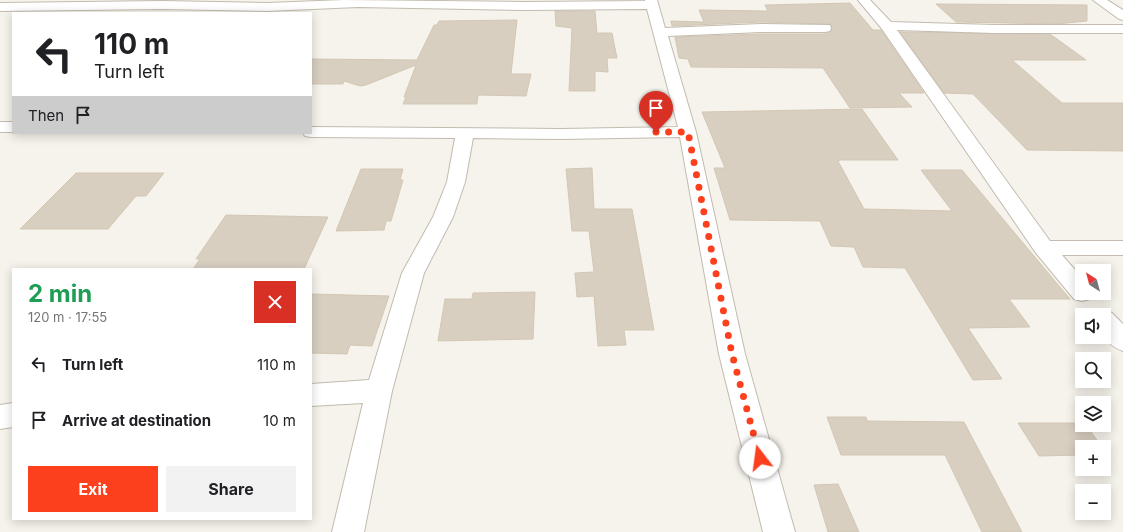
<!DOCTYPE html>
<meta charset="utf-8">
<style>
:root{--surface:#fff;--page:#f2f2f2;--text:#202124;--muted:#757577;--accent:#fc3f1d}
body{margin:0;font-family:Inter,sans-serif;background:var(--page);color:var(--text);height:100vh;display:flex;flex-direction:column;font-size:15px;white-space:nowrap}
*{box-sizing:border-box;margin:0}
p{font-size:13px;color:var(--muted)}
.icon{flex:none;width:22px;height:22px;fill:none;stroke:currentColor;stroke-width:2;stroke-linecap:round;stroke-linejoin:round}
.map{position:relative;flex:1;overflow:hidden}
.drawer{position:absolute;left:12px;top:268px;width:300px;height:252px;display:flex;flex-direction:column;background:var(--surface);border-radius:0px;box-shadow:0 2px 10px #0003}
.drawer>*{flex:none}
.guide{position:absolute;left:12px;top:12px;width:300px;height:122px;border-radius:0px;box-shadow:0 2px 10px #0003;background:#fff;color:var(--text);overflow:hidden}
.needle{width:26px;rotate:324deg}
.controls{position:absolute;left:1075px;top:264px;display:grid;gap:8px}
.controls a{display:grid;place-items:center;width:36px;height:36px;border-radius:0px;background:var(--surface);box-shadow:0 2px 10px #0003;font-size:20px}
.pin{position:absolute;display:grid;place-items:center;width:34px;height:34px;color:#fff;margin:-41px -17px;border-radius:50% 50% 50% 0;rotate:-45deg;box-shadow:0 0 4px #0007}
.pin .icon{rotate:45deg}
.me{position:absolute;width:44px;margin:-22px;rotate:345deg;stroke-linejoin:round;filter:drop-shadow(0 0 3px #0008)}
.turn{display:flex;align-items:center;gap:14px;height:84px;padding:0 16px;font-size:18px}
.turn .icon{width:52px;height:52px;stroke-width:2.5}
.turn b{display:block;font-size:28px;line-height:34px}
.then{display:flex;align-items:center;height:38px;padding:0 16px;background:#0003;gap:8px;font-size:15px}
.round{display:grid;place-items:center;flex:none;width:42px;height:42px;border-radius:0px;background:var(--page)}
.summary{display:flex;align-items:center;justify-content:space-between;height:68px;padding:0 16px}
h1{font-size:24px;font-weight:700;line-height:30px;color:#1e9e55}
.cta{display:flex;gap:8px;margin-top:auto;padding:8px 16px}
.cta a{flex:1;height:46px;border-radius:0px;background:var(--accent);color:#fff;font-size:16px;font-weight:700;line-height:46px;text-align:center}
.cta a+a{background:var(--page);color:var(--text)}
ul{padding:0;list-style:none}
li{display:flex;align-items:center;gap:12px;height:56px;padding:0 16px}
li div{flex:1}
li b{display:block;font-size:15px}
li em{font-style:normal}
.map>svg:first-child{display:block}
.building{fill:#d8cfc1;stroke:#d3c7b4}
.lines{fill:none;stroke-linecap:round;stroke-linejoin:round}
.minor-casing{stroke:#c2bbae;stroke-width:2}
.minor{fill:#fff;fill-rule:evenodd}
.route{stroke:#fc3f1d;stroke-width:7;stroke-dasharray:0 12.6}
</style>
<div class="map">
<svg width="1123" height="532" viewBox="0 0 1123 532">
<rect width="100%" height="100%" fill="#f6f3ec"/>
<path class="building" d="M 850,3 L 873,30 L 881,30 L 924,93 L 899,93 L 912,107 L 850,108 L 823,68 L 691,67 L 688,59 L 679,58 L 675,37 L 761,34 L 825,34 L 830,32 L 832,28 L 830,24 L 761,22 L 672,26 L 671,21 L 704,22 L 699,10 L 768,11 L 765,5 Z
M 936,4 L 1087,5 L 1087,21 L 1057,24 L 956,22 Z
M 555,11 L 595,11 L 597,33 L 612,33 L 617,58 L 607,58 L 608,72 L 595,71 L 595,91 L 569,91 L 572,28 L 556,26 Z
M 517,20 L 511,74 L 531,74 L 526,96 L 478,95 L 477,104 L 403,104 L 406,97 L 404,97 L 416,65 L 366,85 L 360,86 L 344,81 L 343,84 L 311,84 L 311,59 L 417,60 L 434,25 L 437,25 L 439,21 Z
M 900,32 L 1050,34 L 1086,60 L 1012,60 L 1062,103 L 1123,103 L 1123,151 L 1027,150 L 973,94 L 944,93 Z
M 862,109 L 898,160 L 839,160 L 839,161 L 838,161 L 864,209 L 952,211 L 921,170 L 962,170 L 1070,299 L 1009,299 L 1030,327 L 968,328 L 1002,379 L 973,380 L 905,268 L 863,267 L 854,247 L 831,246 L 820,221 L 730,220 L 714,168 L 725,168 L 702,112 Z
M 592,168 L 594,209 L 632,209 L 654,330 L 624,330 L 626,345 L 598,346 L 594,296 L 577,297 L 575,273 L 594,272 L 589,231 L 572,231 L 566,169 Z
M 361,169 L 403,169 L 400,180 L 403,180 L 391,221 L 386,221 L 384,230 L 336,231 Z
M 76,173 L 164,173 L 146,196 L 136,196 L 108,229 L 20,229 Z
M 226,215 L 328,217 L 304,269 L 193,269 L 200,259 L 196,259 Z
M 535,292 L 533,339 L 438,341 L 445,299 L 472,299 L 473,293 Z
M 311,294 L 389,296 L 372,346 L 350,345 L 347,354 L 311,353 Z
M 827,417 L 866,417 L 867,421 L 964,422 L 1022,532 L 982,532 L 945,455 L 841,455 Z
M 1018,423 L 1082,423 L 1082,425 L 1086,425 L 1102,447 L 1082,447 L 1082,455 L 1039,456 Z
M 838,484 L 859,532 L 828,532 L 814,485 Z"/>
<g class="lines">
<defs>
<path id="minor" d="M 344,0 L 524,2 L 645,1 L 645,0 L 657,0 L 665,28 L 761,24 L 830,25 L 831,28 L 830,31 L 825,32 L 761,32 L 668,36 L 696,132 L 745,354 L 795,532 L 763,532 L 719,354 L 680,137 L 561,139 L 473,138 L 465,182 L 453,217 L 424,273 L 392,391 L 364,532 L 332,532 L 363,403 L 311,406 L 311,384 L 369,380 L 402,273 L 433,217 L 447,182 L 455,138 L 311,137 L 305,136 L 303,133 L 311,133 L 311,127 L 561,129 L 678,127 L 647,9 L 524,10 L 358,7 L 267,11 L 162,9 L 0,11 L 0,3 L 162,1 L 267,3 Z
M 858,0 L 870,0 L 891,22 L 994,25 L 1123,25 L 1123,33 L 994,33 L 897,30 L 1050,241 L 1123,241 L 1123,255 L 1062,255 L 1082,278 L 1082,293 L 1094,293 L 1090,299 L 1082,301 L 1074,299 L 1036,253 L 882,29 Z
M 1093,0 L 1107,0 L 1123,10 L 1123,20 L 1119,19 Z
M 0,122 L 13,122 L 13,132 L 0,132 Z
M 1104,310 L 1112,313 L 1123,324 L 1123,351 C 1103,344 1104,333 1104,315 L 1094,315 L 1096,313 Z
M 13,403 L 13,427 L 0,429 L 0,405 Z"/>
</defs>
<use href="#minor" class="minor-casing"/>
<use href="#minor" class="minor"/>
</g>
<g class="lines">
<path class="route" d="M 656,132 L 688,132 L 732,354 L 760,458"/>
</g>
</svg>
<div class="controls">
<a><svg class="needle" viewBox="-14 -14 28 28"><path d="M0-13l5 13h-10z" fill="#e53935"/><path d="M0 13l5-13h-10z" fill="#757577"/></svg></a>
<a><svg class="icon" aria-label="sound" viewBox="0 0 24 24"><path d="M4 9h4l5-4v14l-5-4H4zM17 9q2 3 0 6"/></svg></a>
<a><svg class="icon" aria-label="search" viewBox="0 0 24 24"><circle cx="10" cy="10" r="6"/><path d="M15 15l6 6"/></svg></a>
<a><svg class="icon" aria-label="layers" viewBox="0 0 24 24"><path d="M12 4l9 5-9 5-9-5zM3 14l9 5 9-5"/></svg></a>
<a>+</a>
<a>−</a>
</div>
<div class="pin" style="left:656px;top:132px;background:#d93025"><svg class="icon" aria-label="arrive" viewBox="0 0 24 24"><path d="M6 21V4h12l-3 4 3 4H6"/></svg></div>
<svg class="me" style="left:760px;top:458px" viewBox="-20 -20 40 40"><circle r="19" fill="#fff"/><path d="M0-13L10 11 0 6-10 11z" fill="#fc3f1d"/></svg>
<div class="guide">
<div class="turn"><svg class="icon" aria-label="left" viewBox="0 0 24 24"><path d="M17 20v-9H6M10 6l-5 5 5 5"/></svg><div><b>110 m</b>Turn left</div></div>
<div class="then">Then<svg class="icon" aria-label="arrive" viewBox="0 0 24 24"><path d="M6 21V4h12l-3 4 3 4H6"/></svg></div>
</div>
<section class="drawer">
<div class="summary"><div><h1>2 min</h1><p>120 m · 17:55</p></div><a class="round" style="background:#d93025;color:#fff"><svg class="icon" aria-label="close" viewBox="0 0 24 24"><path d="M6 6l12 12M18 6L6 18"/></svg></a></div>
<ul>
<li><svg class="icon" aria-label="left" viewBox="0 0 24 24"><path d="M17 20v-9H6M10 6l-5 5 5 5"/></svg><div><b>Turn left</b></div><em>110 m</em></li>
<li><svg class="icon" aria-label="arrive" viewBox="0 0 24 24"><path d="M6 21V4h12l-3 4 3 4H6"/></svg><div><b>Arrive at destination</b></div><em>10 m</em></li>
</ul>
<div class="cta"><a>Exit</a><a>Share</a></div>
</section>
</div>
